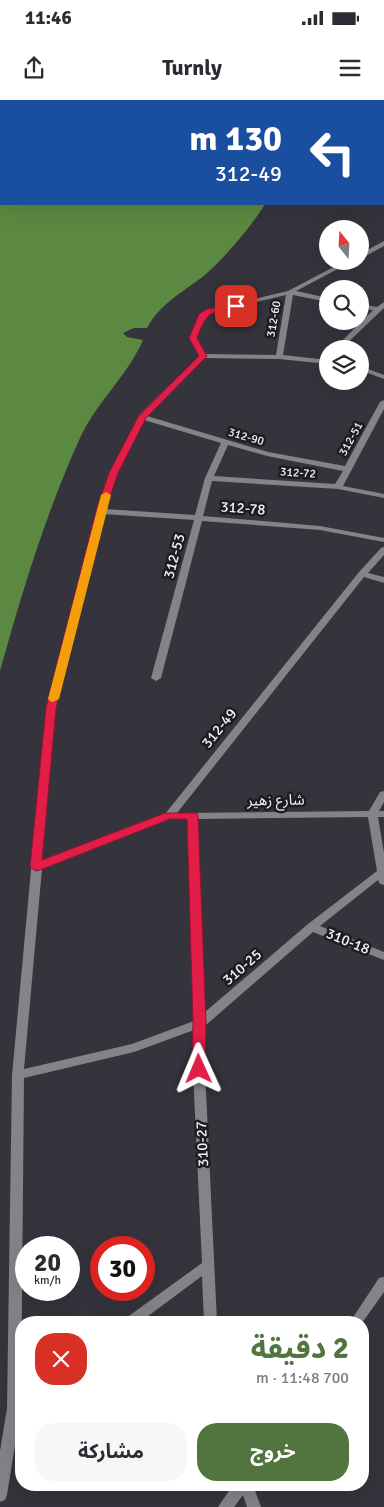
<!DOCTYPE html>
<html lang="ar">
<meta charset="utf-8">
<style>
:root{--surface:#fff;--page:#f7f7f7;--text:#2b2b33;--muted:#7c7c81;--accent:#527540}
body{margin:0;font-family:Signika,"Noto Sans Arabic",sans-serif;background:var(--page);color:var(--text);direction:rtl;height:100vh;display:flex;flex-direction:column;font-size:19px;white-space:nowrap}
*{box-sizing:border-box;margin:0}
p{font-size:16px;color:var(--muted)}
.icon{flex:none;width:28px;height:28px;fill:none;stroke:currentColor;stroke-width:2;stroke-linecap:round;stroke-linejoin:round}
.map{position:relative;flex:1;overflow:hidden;direction:ltr}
.panel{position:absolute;left:15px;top:1216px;width:354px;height:175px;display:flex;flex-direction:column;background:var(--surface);border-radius:20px;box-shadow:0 5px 20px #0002;direction:rtl}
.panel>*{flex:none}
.guide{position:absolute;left:0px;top:0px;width:385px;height:105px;box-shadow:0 5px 20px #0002;direction:rtl;background:#1a4fa0;color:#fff;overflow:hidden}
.needle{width:32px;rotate:342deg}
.tools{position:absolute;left:319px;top:120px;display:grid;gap:10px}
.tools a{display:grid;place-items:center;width:50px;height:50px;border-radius:50%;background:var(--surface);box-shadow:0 5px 20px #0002;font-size:25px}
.speed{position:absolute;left:15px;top:1136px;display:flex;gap:10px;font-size:25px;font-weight:700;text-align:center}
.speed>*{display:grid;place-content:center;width:65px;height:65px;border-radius:50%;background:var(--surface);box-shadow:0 5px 20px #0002;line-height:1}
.speed small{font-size:12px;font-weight:400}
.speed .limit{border:8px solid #d22;background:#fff;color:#111}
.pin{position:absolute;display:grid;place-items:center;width:42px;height:42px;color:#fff;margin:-21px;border-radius:10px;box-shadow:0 2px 8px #0006}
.me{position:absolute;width:55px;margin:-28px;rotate:359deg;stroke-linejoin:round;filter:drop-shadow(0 0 4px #0008)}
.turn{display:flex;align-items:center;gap:18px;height:105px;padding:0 20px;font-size:22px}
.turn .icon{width:65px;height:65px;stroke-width:2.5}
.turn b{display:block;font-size:35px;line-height:42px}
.round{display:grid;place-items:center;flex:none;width:52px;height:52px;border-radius:20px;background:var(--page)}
.overview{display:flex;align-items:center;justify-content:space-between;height:85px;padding:0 20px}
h1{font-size:30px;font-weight:700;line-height:38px;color:var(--accent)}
.cta{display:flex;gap:10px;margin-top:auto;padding:10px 20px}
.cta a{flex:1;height:58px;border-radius:20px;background:var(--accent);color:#fff;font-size:20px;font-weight:700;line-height:58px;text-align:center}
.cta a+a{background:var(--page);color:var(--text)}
.status{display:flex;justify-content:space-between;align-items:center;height:35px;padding:0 25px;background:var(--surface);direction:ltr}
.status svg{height:14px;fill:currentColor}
header{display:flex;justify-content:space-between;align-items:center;height:65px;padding:0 20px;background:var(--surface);font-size:22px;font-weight:700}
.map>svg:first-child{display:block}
.water{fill:#5c8941}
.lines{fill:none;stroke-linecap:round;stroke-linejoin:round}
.street{fill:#848388;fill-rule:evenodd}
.route{fill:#e11d48;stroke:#92132f}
.slow{fill:#f59e0b}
.labels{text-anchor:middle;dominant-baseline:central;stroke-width:5;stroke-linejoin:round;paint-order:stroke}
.far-street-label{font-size:12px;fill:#f2f1f7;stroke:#1d1c20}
.street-label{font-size:15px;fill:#f2f1f7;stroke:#1d1c20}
</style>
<div class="status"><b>11:46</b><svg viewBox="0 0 49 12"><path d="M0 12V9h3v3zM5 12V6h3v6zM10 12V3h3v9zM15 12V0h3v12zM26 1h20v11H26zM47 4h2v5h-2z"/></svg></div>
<header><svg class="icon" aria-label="menu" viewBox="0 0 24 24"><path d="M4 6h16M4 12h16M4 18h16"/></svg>Turnly<svg class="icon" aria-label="share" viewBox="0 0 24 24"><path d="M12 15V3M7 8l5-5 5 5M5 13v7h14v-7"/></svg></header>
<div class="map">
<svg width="384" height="1407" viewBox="0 0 384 1407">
<rect width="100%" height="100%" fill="#35333c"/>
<path class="water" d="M 0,0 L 332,0 L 1,1 L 1,104 L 265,104 C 251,127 226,156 206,174 C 185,191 160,203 147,228 L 134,228 L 123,233 L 127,237 L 143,240 C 128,275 96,303 80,338 C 46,413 22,492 0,571 Z"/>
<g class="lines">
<path class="street" d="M 384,141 L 384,146 L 360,159 L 360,154 Z
M 345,161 L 353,161 L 296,191 L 328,198 L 328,202 L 293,195 L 283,255 L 328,260 L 328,264 L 279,259 L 205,258 L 147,316 L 268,352 L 345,366 L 380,302 L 384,300 L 384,309 L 343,386 L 384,394 L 384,398 L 338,389 L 212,381 L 203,416 L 320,426 L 384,438 L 384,442 L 320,430 L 202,421 L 161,578 L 156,581 L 151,578 L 194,420 L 103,414 L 56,608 L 42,761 L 165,714 L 359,472 L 381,448 L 384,447 L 384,455 L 368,473 L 384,477 L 384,483 L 364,477 L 177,713 L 369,711 L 380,692 L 384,691 L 384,702 L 379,711 L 384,711 L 384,717 L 378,717 L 384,753 L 384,785 L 380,784 L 378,780 L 320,826 L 384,852 L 384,860 L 313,832 L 206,925 L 204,950 L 217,1222 L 204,1222 L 202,1176 L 140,1222 L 124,1222 L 126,1218 L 202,1163 L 192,950 L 194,930 L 134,952 L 24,978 L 21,1308 L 7,1395 L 5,1400 L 0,1402 L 0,1351 L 7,1308 L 12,975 L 46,608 L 96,411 L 110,373 L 139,315 L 199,256 L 190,238 L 199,216 L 204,211 L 288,191 ZM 286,195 L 276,255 L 205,254 L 196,238 L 205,217 L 208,213 ZM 144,320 L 221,343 L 205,378 L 195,415 L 105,409 L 118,373 ZM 228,345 L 267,356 L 343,371 L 335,384 L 214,376 ZM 368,717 L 377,771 L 308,824 L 205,912 L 198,719 ZM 170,719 L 188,719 L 194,921 L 132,944 L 24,969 L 42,769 Z
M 384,202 L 384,208 L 341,249 L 334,249 L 373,210 L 360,208 L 360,204 L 377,207 Z
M 360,266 L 384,275 L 384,279 L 360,270 Z
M 384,1177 L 384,1192 L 362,1223 L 350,1222 L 379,1178 Z
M 233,1385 L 253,1385 L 261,1407 L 247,1407 L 243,1395 L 234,1407 L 218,1407 Z"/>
</g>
<path class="route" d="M 236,204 L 239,205 L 239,208 C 209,215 209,207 197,238 L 207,256 L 146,318 L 118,373 L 105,411 L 56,608 L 42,760 L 165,713 L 197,713 L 198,715 L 206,923 L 205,969 L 203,973 L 194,973 L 192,969 L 193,923 L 187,719 L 170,719 L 40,770 L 36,771 L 30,767 L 46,608 L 96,411 L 109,373 L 138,317 L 199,256 L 189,238 L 199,214 L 207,209 Z"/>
<path class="slow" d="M 106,392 L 111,395 L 59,599 L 53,602 L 50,601 L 48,599 L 101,395 Z"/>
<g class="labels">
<g class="far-street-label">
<text transform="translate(274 219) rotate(-80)">312-60</text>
<text transform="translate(246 337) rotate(16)">312-90</text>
<text transform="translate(351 339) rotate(-61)">312-51</text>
<text transform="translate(298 373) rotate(4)">312-72</text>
</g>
<g class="street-label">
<text transform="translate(243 408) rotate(4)">312-78</text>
<text transform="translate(174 456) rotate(-75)">312-53</text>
<text transform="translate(219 628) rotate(-51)">312-49</text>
<text transform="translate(276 700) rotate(-1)">شارع زهير</text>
<text transform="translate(348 841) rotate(22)">310-18</text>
<text transform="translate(242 867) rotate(-41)">310-25</text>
<text transform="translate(202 1044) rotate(-93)">310-27</text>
</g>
</g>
</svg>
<div class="tools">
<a><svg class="needle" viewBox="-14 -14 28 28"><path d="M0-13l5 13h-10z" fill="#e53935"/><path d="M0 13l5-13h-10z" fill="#7c7c81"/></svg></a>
<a><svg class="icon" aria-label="search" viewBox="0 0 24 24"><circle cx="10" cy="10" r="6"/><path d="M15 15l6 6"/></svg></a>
<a><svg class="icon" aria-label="layers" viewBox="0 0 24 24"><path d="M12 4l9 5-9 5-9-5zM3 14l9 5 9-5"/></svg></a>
</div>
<div class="speed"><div>20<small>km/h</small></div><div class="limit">30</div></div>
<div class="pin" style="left:236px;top:206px;background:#d93025"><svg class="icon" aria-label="arrive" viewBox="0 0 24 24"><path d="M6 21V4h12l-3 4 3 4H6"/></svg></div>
<svg class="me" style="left:199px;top:969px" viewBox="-20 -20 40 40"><path d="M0-17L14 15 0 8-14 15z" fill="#e11d48" stroke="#fff" stroke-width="4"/></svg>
<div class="guide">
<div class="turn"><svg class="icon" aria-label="left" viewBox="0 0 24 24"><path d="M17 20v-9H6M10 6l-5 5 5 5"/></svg><div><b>130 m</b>312-49</div></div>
</div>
<section class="panel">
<div class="overview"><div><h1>2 دقيقة</h1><p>700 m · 11:48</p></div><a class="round" style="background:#d93025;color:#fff"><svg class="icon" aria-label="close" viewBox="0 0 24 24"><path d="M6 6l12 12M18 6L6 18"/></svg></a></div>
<div class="cta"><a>خروج</a><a>مشاركة</a></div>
</section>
</div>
